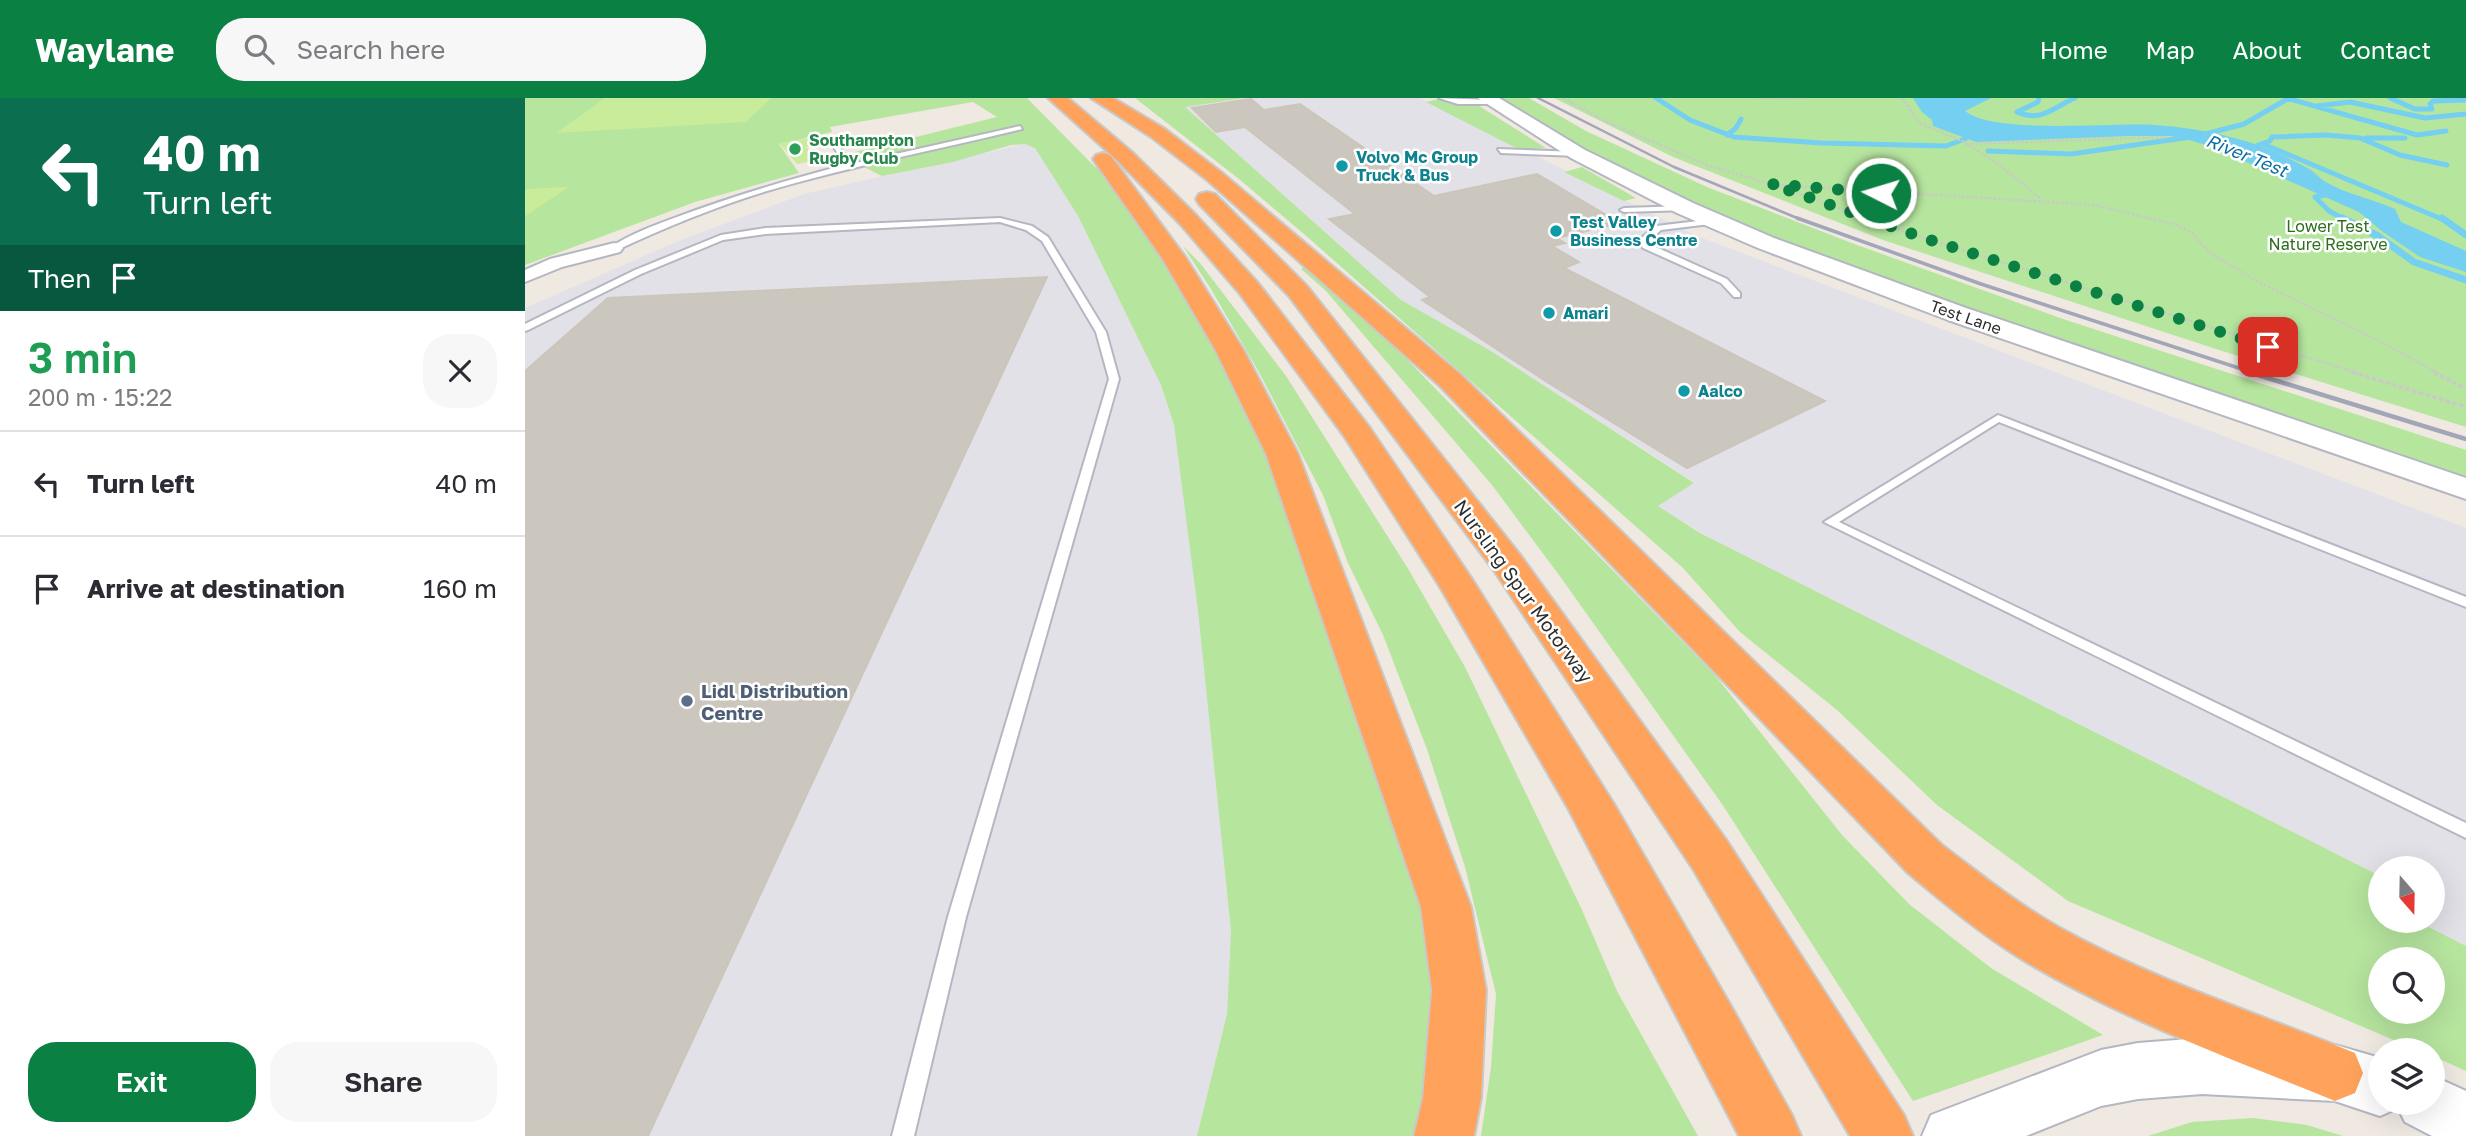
<!DOCTYPE html>
<meta charset="utf-8">
<style>
:root{--surface:#fff;--page:#f7f7f7;--text:#2b2b33;--muted:#7c7c81;--line:#e1e1e2;--accent:#0b8043}
body{margin:0;font-family:"Golos Text",sans-serif;background:var(--page);color:var(--text);height:100vh;display:flex;flex-direction:column;font-size:26px;white-space:nowrap}
*{box-sizing:border-box;margin:0}
p{font-size:23px;color:var(--muted)}
.icon{flex:none;width:38px;height:38px;fill:none;stroke:currentColor;stroke-width:2;stroke-linecap:round;stroke-linejoin:round}
.map{position:relative;flex:1;overflow:hidden}
.drawer{display:flex;flex-direction:column;background:var(--surface);width:525px}
.drawer>*{flex:none}
.banner{background:#0b6e4f;color:#fff;overflow:hidden}
.needle{width:46px;rotate:160deg}
.controls{position:absolute;left:1843px;top:758px;display:grid;gap:14px}
.controls a{display:grid;place-items:center;width:77px;height:77px;border-radius:50%;background:var(--surface);box-shadow:0 7px 28px #0002;font-size:35px}
.pin{position:absolute;display:grid;place-items:center;width:60px;height:60px;color:#fff;margin:-30px;border-radius:14px;box-shadow:0 4px 10px #0006}
.me{position:absolute;width:77px;margin:-38px;rotate:275deg;stroke-linejoin:round;filter:drop-shadow(0 0 5px #0008)}
.turn{display:flex;align-items:center;gap:24px;height:147px;padding:0 28px;font-size:32px}
.turn .icon{width:91px;height:91px;stroke-width:2.5}
.turn b{display:block;font-size:49px;line-height:60px}
.then{display:flex;align-items:center;height:66px;padding:0 28px;background:#0003;gap:14px;font-size:26px}
.round{display:grid;place-items:center;flex:none;width:74px;height:74px;border-radius:28px;background:var(--page)}
.headline{display:flex;align-items:center;justify-content:space-between;height:119px;padding:0 28px}
h1{font-size:42px;font-weight:600;line-height:52px;color:#1e9e55}
.primary-button{display:flex;gap:14px;margin-top:auto;padding:14px 28px}
.primary-button a{flex:1;height:80px;border-radius:28px;background:var(--accent);color:#fff;font-size:28px;font-weight:600;line-height:80px;text-align:center}
.primary-button a+a{background:var(--page);color:var(--text)}
ul{padding:0;list-style:none}
li{display:flex;align-items:center;gap:21px;height:105px;padding:0 28px;border-top:2px solid var(--line)}
li div{flex:1}
li b{display:block;font-size:26px}
li em{font-style:normal}
header{display:flex;align-items:center;gap:42px;box-sizing:border-box;height:98px;padding:0 35px;background:var(--accent);color:#fff}
header strong{font-size:33px}
nav{display:flex;gap:38px;margin-inline-start:auto;font-size:24px}
.search{width:490px;height:63px;background:var(--page);display:flex;align-items:center;gap:18px;box-sizing:border-box;padding:0 24px;border-radius:28px;color:var(--muted);font-size:26px}
main{display:flex;flex:1;min-height:0}
.map>svg:first-child{display:block}
.industrial{fill:#e3e1e8}
.green{fill:#b6e59e;fill-rule:evenodd}
.pitch{fill:#c9ec9a}
.water{fill:#75cff0}
.lines{fill:none;stroke-linecap:round;stroke-linejoin:round}
.stream-far1{stroke:#75cff0;stroke-width:5}
.stream{stroke:#75cff0;stroke-width:7}
.building{fill:#cbc7bf;stroke:#cbc5ba;stroke-width:2}
.lane-casing{stroke:#b4b7c1;stroke-width:4}
.street-casing{stroke:#b4b7c1;stroke-width:4}
.secondary-casing{stroke:#b4b7c1;stroke-width:4}
.highway-casing{stroke:#c9c9c9;stroke-width:4}
.path-far1{stroke:#c9c9c9;stroke-width:2.5;stroke-dasharray:2.5 2;stroke-linecap:butt}
.path{stroke:#c9c9c9;stroke-width:3.5;stroke-dasharray:4.5 2.5;stroke-linecap:butt}
.lane{fill:#fff;fill-rule:evenodd}
.street{fill:#fff;fill-rule:evenodd}
.secondary{fill:#fff;fill-rule:evenodd}
.highway{fill:#ffa35c;fill-rule:evenodd}
.rail-far2{stroke:#a3a6b8;stroke-width:2.5}
.rail-far1{stroke:#a3a6b8;stroke-width:3.5}
.rail{stroke:#a3a6b8;stroke-width:4.5}
.route{stroke:#0b8043;stroke-width:12;stroke-dasharray:0 21.6}
.leisure-dot{fill:#2e9e5b;stroke:#fff;stroke-width:2.5}
.culture-dot{fill:#0f9aa8;stroke:#fff;stroke-width:2.5}
.service-dot{fill:#5c6f8a;stroke:#fff;stroke-width:2.5}
.labels{text-anchor:middle;dominant-baseline:central;stroke-width:5;stroke-linejoin:round;paint-order:stroke}
.far-leisure-label{font-size:16px;font-weight:bold;fill:#27864d;stroke:#fff;text-anchor:start}
.far-culture-label{font-size:16px;font-weight:bold;fill:#0d838f;stroke:#fff;text-anchor:start}
.far-park-label{font-size:16px;fill:#2c6e1b;stroke:#fff}
.far-street-label{font-size:16px;fill:#2e2e2e;stroke:#fff}
.far-water-label{font-size:18px;font-style:italic;fill:#0d6fa3;stroke:#fff}
.street-label{font-size:19px;fill:#2e2e2e;stroke:#fff}
.service-label{font-size:19px;font-weight:bold;fill:#4e5e75;stroke:#fff;text-anchor:start}
</style>
<header>
<strong>Waylane</strong>
<div class="search"><svg class="icon" aria-label="search" viewBox="0 0 24 24"><circle cx="10" cy="10" r="6"/><path d="M15 15l6 6"/></svg>Search here</div>
<nav><a>Home</a><a>Map</a><a>About</a><a>Contact</a></nav>
</header>
<main>
<section class="drawer">
<div class="banner">
<div class="turn"><svg class="icon" aria-label="left" viewBox="0 0 24 24"><path d="M17 20v-9H6M10 6l-5 5 5 5"/></svg><div><b>40 m</b>Turn left</div></div>
<div class="then">Then<svg class="icon" aria-label="arrive" viewBox="0 0 24 24"><path d="M6 21V4h12l-3 4 3 4H6"/></svg></div>
</div>
<div class="headline"><div><h1>3 min</h1><p>200 m · 15:22</p></div><a class="round"><svg class="icon" aria-label="close" viewBox="0 0 24 24"><path d="M6 6l12 12M18 6L6 18"/></svg></a></div>
<ul>
<li><svg class="icon" aria-label="left" viewBox="0 0 24 24"><path d="M17 20v-9H6M10 6l-5 5 5 5"/></svg><div><b>Turn left</b></div><em>40 m</em></li>
<li><svg class="icon" aria-label="arrive" viewBox="0 0 24 24"><path d="M6 21V4h12l-3 4 3 4H6"/></svg><div><b>Arrive at destination</b></div><em>160 m</em></li>
</ul>
<div class="primary-button"><a>Exit</a><a>Share</a></div>
</section>
<div class="map">
<svg width="1941" height="1038" viewBox="0 0 1941 1038">
<rect width="100%" height="100%" fill="#efe9e1"/>
<path class="industrial" d="M 719,0 L 895,0 L 1172,138 L 1941,430 L 1941,848 L 1892,823 L 1908,822 L 1908,770 L 1855,770 L 1855,778 L 1190,443 L 1132,408 L 1169,384 L 966,253 L 876,202 L 659,8 Z
M 500,46 L 510,50 L 553,118 L 636,287 L 649,327 L 673,513 L 706,833 L 702,916 L 672,1038 L 0,1038 L 0,210 L 158,141 L 279,96 Z"/>
<path class="green" d="M 0,0 L 502,0 L 570,69 L 576,68 L 612,116 L 686,241 L 731,333 L 757,395 L 886,748 L 915,911 L 900,1038 L 672,1038 L 702,916 L 706,833 L 673,513 L 649,327 L 636,287 L 553,118 L 510,50 L 500,46 L 486,47 L 428,64 L 357,78 L 339,69 L 330,54 L 472,19 L 448,4 L 305,29 L 307,34 L 254,46 L 274,75 L 170,104 L 0,167 Z
M 610,0 L 719,0 L 660,9 L 876,202 L 966,253 L 1169,385 L 1133,408 L 1175,435 L 1855,778 L 1855,822 L 1892,823 L 1941,848 L 1941,973 L 1908,958 L 1908,952 L 1892,952 L 1543,803 L 1412,707 L 1312,612 L 1215,534 L 1158,470 L 779,136 L 714,81 ZM 1855,861 L 1908,861 L 1908,914 L 1855,914 Z
M 968,0 L 1004,0 L 1061,33 L 1182,89 L 1332,147 L 1538,221 L 1941,352 L 1941,384 L 1308,166 L 1101,77 Z
M 1029,0 L 1941,0 L 1941,329 L 1694,252 L 1358,142 L 1148,59 Z
M 914,1 L 951,6 L 1021,50 L 995,52 L 901,4 Z
M 1057,69 L 1111,100 L 1099,103 L 1039,74 Z
M 658,148 L 675,165 L 761,278 L 882,469 L 940,569 L 1057,812 L 1092,893 L 1173,1038 L 956,1038 L 966,969 L 971,896 L 940,769 L 902,651 L 858,537 L 823,465 L 798,397 L 735,276 L 686,191 Z
M 775,164 L 859,238 L 1189,576 L 1317,737 L 1384,806 L 1466,870 L 1578,937 L 1388,1003 L 1197,706 L 1034,477 L 967,387 L 801,193 L 776,171 L 779,169 Z
M 1728,1020 L 1782,1027 L 1818,1038 L 1623,1038 L 1667,1024 Z"/>
<path class="pitch" d="M 80,0 L 246,0 L 221,24 L 31,35 Z
M 295,38 L 302,45 L 281,49 L 293,62 L 272,66 L 254,45 Z
M 44,89 L 0,118 L 0,91 Z"/>
<path class="water" d="M 1388,0 L 1466,0 L 1440,13 C 1470,37 1588,24 1630,27 C 1683,31 1738,43 1784,71 C 1790,74 1794,80 1801,84 C 1821,96 1848,101 1870,111 L 1876,124 L 1941,153 L 1941,174 L 1895,159 L 1858,134 L 1834,114 L 1688,49 L 1664,42 L 1646,38 L 1602,38 L 1451,44 L 1408,28 L 1407,22 L 1397,14 Z"/>
<g class="lines">
<path class="stream-far1" d="M 1131,0 L 1165,22 L 1209,39 L 1296,45 L 1421,48 L 1440,41
M 1514,0 L 1513,4 L 1492,14 C 1516,25 1529,9 1550,0
M 1761,0 L 1892,37 L 1921,33
M 1865,0 L 1890,11 L 1907,11 L 1905,6 L 1908,3 L 1941,2
M 1792,8 L 1825,4 L 1900,20 L 1941,16
M 1202,37 L 1211,30 L 1216,21
M 1841,40 L 1880,40
M 1738,46 L 1919,122
M 1733,47 L 1745,43 L 1747,39 L 1801,37 L 1835,40 L 1875,57 L 1922,67
M 1463,53 L 1546,56 L 1673,38 L 1719,26 L 1764,0
M 1809,95 L 1790,99 L 1804,113 L 1821,122"/>
<path class="stream" d="M 1817,120 L 1853,138 L 1889,164 L 1941,182
M 1917,120 L 1941,137"/>
</g>
<path class="building" d="M 726,1 L 739,12 L 775,6 L 909,98 L 1012,76 L 1095,125 L 1032,140 L 1040,145 L 1027,148 L 1054,164 L 1039,170 L 1300,303 L 1162,370 L 1022,284 L 897,202 L 905,199 L 804,121 L 830,116 L 720,29 L 691,34 L 667,10 Z
M 522,179 L 123,1038 L 0,1038 L 0,273 L 83,200 Z"/>
<g class="lines">
<defs>
<path id="lane" d="M 914,0 L 966,2 L 969,4 L 966,6 L 933,6 Z
M 495,28 L 497,31 C 412,52 326,68 242,93 C 190,109 141,129 92,152 L 85,150 C 102,137 128,128 149,120 C 205,99 262,82 320,67 L 308,48 L 314,48 L 326,66 Z
M 973,51 L 1053,54 L 1057,56 L 1053,58 L 976,55 Z
M 1160,108 L 1163,108 L 1163,112 L 1099,114 L 1095,112 L 1099,110 Z
M 475,120 L 507,128 L 523,139 L 581,234 L 594,281 L 441,819 L 389,1038 L 367,1038 L 423,819 L 584,281 L 571,234 L 517,143 L 501,132 L 475,124 L 240,136 L 198,142 L 116,176 L 3,232 L 0,233 L 0,226 L 110,172 L 196,137 L 240,130 Z
M 1190,121 L 1194,123 L 1193,125 L 1136,132 L 1123,143 L 1124,146 L 1202,181 L 1215,195 L 1215,199 L 1209,199 L 1196,185 L 1118,150 L 1114,142 L 1131,128 Z
M 1473,317 L 1941,499 L 1941,509 L 1474,324 L 1314,424 L 1941,725 L 1941,740 L 1299,424 Z"/>
<path id="street" d="M 89,145 L 95,146 L 98,150 L 95,154 L 37,169 L 0,184 L 0,172 L 25,161 Z"/>
<path id="secondary" d="M 953,0 L 974,0 L 1060,52 L 1168,105 L 1249,140 L 1441,210 L 1941,380 L 1941,401 L 1423,222 L 1233,150 L 1152,115 L 1046,60 Z
M 1677,940 L 1810,947 L 1855,960 L 1855,1004 L 1908,1004 L 1908,978 L 1941,993 L 1941,1038 L 1907,1038 L 1880,1024 L 1873,1010 L 1855,1018 L 1810,1003 L 1677,996 L 1613,1001 L 1576,1008 L 1501,1038 L 1397,1038 L 1406,1017 L 1576,952 L 1613,945 Z"/>
<path id="highway" d="M 523,0 L 543,0 L 607,54 L 672,118 L 733,185 L 845,330 L 947,481 L 1089,706 L 1206,908 L 1267,1017 L 1276,1038 L 1214,1038 L 1043,710 L 915,489 L 819,338 L 715,196 L 656,127 L 593,63 Z
M 566,0 L 588,0 L 640,31 L 696,74 L 935,276 L 1417,747 C 1455,776 1493,806 1535,830 C 1629,882 1731,915 1830,955 L 1838,975 L 1830,995 L 1810,1003 C 1705,960 1596,921 1498,862 C 1457,837 1420,806 1383,775 L 915,288 L 682,82 L 626,39 Z
M 578,55 L 585,57 L 661,160 L 719,253 L 773,356 L 946,809 L 961,892 L 956,1000 L 949,1038 L 889,1038 L 898,1000 L 907,892 L 896,809 L 741,356 L 691,253 L 637,160 L 568,61 L 571,57 Z
M 682,94 L 690,96 L 782,188 L 996,458 L 1202,743 L 1379,1017 L 1388,1038 L 1325,1038 L 1168,771 L 970,474 L 764,198 L 674,106 L 671,101 L 674,96 Z"/>
</defs>
<use href="#lane" class="lane-casing"/>
<use href="#street" class="street-casing"/>
<use href="#secondary" class="secondary-casing"/>
<use href="#highway" class="highway-casing"/>
<path class="path-far1" d="M 1038,0 L 1084,25 L 1182,67 L 1255,89 L 1399,140 L 1833,275
M 1233,0 L 1280,0
M 1377,0 L 1394,25 L 1437,43 L 1475,67 L 1517,102
M 1442,46 L 1643,39
M 1253,87 L 1570,107 L 1652,127 L 1667,135 L 1685,155 L 1732,183 L 1854,243 L 1913,275"/>
<path class="path" d="M 1827,274 L 1941,309
M 1909,274 L 1941,291"/>
<use href="#lane" class="lane"/>
<use href="#street" class="street"/>
<use href="#secondary" class="secondary"/>
<use href="#highway" class="highway"/>
<path class="rail-far2" d="M 1013,0 L 1149,69 L 1277,122"/>
<path class="rail-far1" d="M 1272,120 L 1456,186 L 1729,275"/>
<path class="rail" d="M 1723,274 L 1941,341"/>
</g>
<g class="lines">
<path class="route" d="M 1356,95 L 1246,86 L 1399,140 L 1743,249"/>
</g>
<circle class="leisure-dot" cx="270" cy="51" r="7"/>
<g class="culture-dot">
<circle cx="817" cy="68" r="7"/>
<circle cx="1031" cy="133" r="7"/>
<circle cx="1024" cy="215" r="7"/>
<circle cx="1159" cy="293" r="7"/>
</g>
<circle class="service-dot" cx="162" cy="603" r="7"/>
<g class="labels">
<g class="far-leisure-label">
<text x="284" y="42">Southampton<tspan x="284" dy="18">Rugby Club</tspan></text>
</g>
<g class="far-culture-label">
<text x="831" y="59">Volvo Mc Group<tspan x="831" dy="18">Truck &amp; Bus</tspan></text>
<text x="1045" y="124">Test Valley<tspan x="1045" dy="18">Business Centre</tspan></text>
<text x="1038" y="215">Amari</text>
<text x="1173" y="293">Aalco</text>
</g>
<g class="far-park-label">
<text x="1803" y="128">Lower Test<tspan x="1803" dy="18">Nature Reserve</tspan></text>
</g>
<g class="far-street-label">
<text transform="translate(1441 219) rotate(19)">Test Lane</text>
</g>
<g class="far-water-label">
<text transform="translate(1722 57) rotate(22)">River Test</text>
</g>
<g class="street-label">
<text transform="translate(999 493) rotate(54)">Nursling Spur Motorway</text>
</g>
<g class="service-label">
<text x="176" y="592">Lidl Distribution<tspan x="176" dy="22">Centre</tspan></text>
</g>
</g>
</svg>
<div class="controls">
<a><svg class="needle" viewBox="-14 -14 28 28"><path d="M0-13l5 13h-10z" fill="#e53935"/><path d="M0 13l5-13h-10z" fill="#7c7c81"/></svg></a>
<a><svg class="icon" aria-label="search" viewBox="0 0 24 24"><circle cx="10" cy="10" r="6"/><path d="M15 15l6 6"/></svg></a>
<a><svg class="icon" aria-label="layers" viewBox="0 0 24 24"><path d="M12 4l9 5-9 5-9-5zM3 14l9 5 9-5"/></svg></a>
</div>
<div class="pin" style="left:1743px;top:249px;background:#d93025"><svg class="icon" aria-label="arrive" viewBox="0 0 24 24"><path d="M6 21V4h12l-3 4 3 4H6"/></svg></div>
<svg class="me" style="left:1356px;top:95px" viewBox="-20 -20 40 40"><circle r="17" fill="#0b8043" stroke="#fff" stroke-width="3"/><path d="M0-11L8 9 0 5-8 9z" fill="#fff"/></svg>
</div>
</main>
